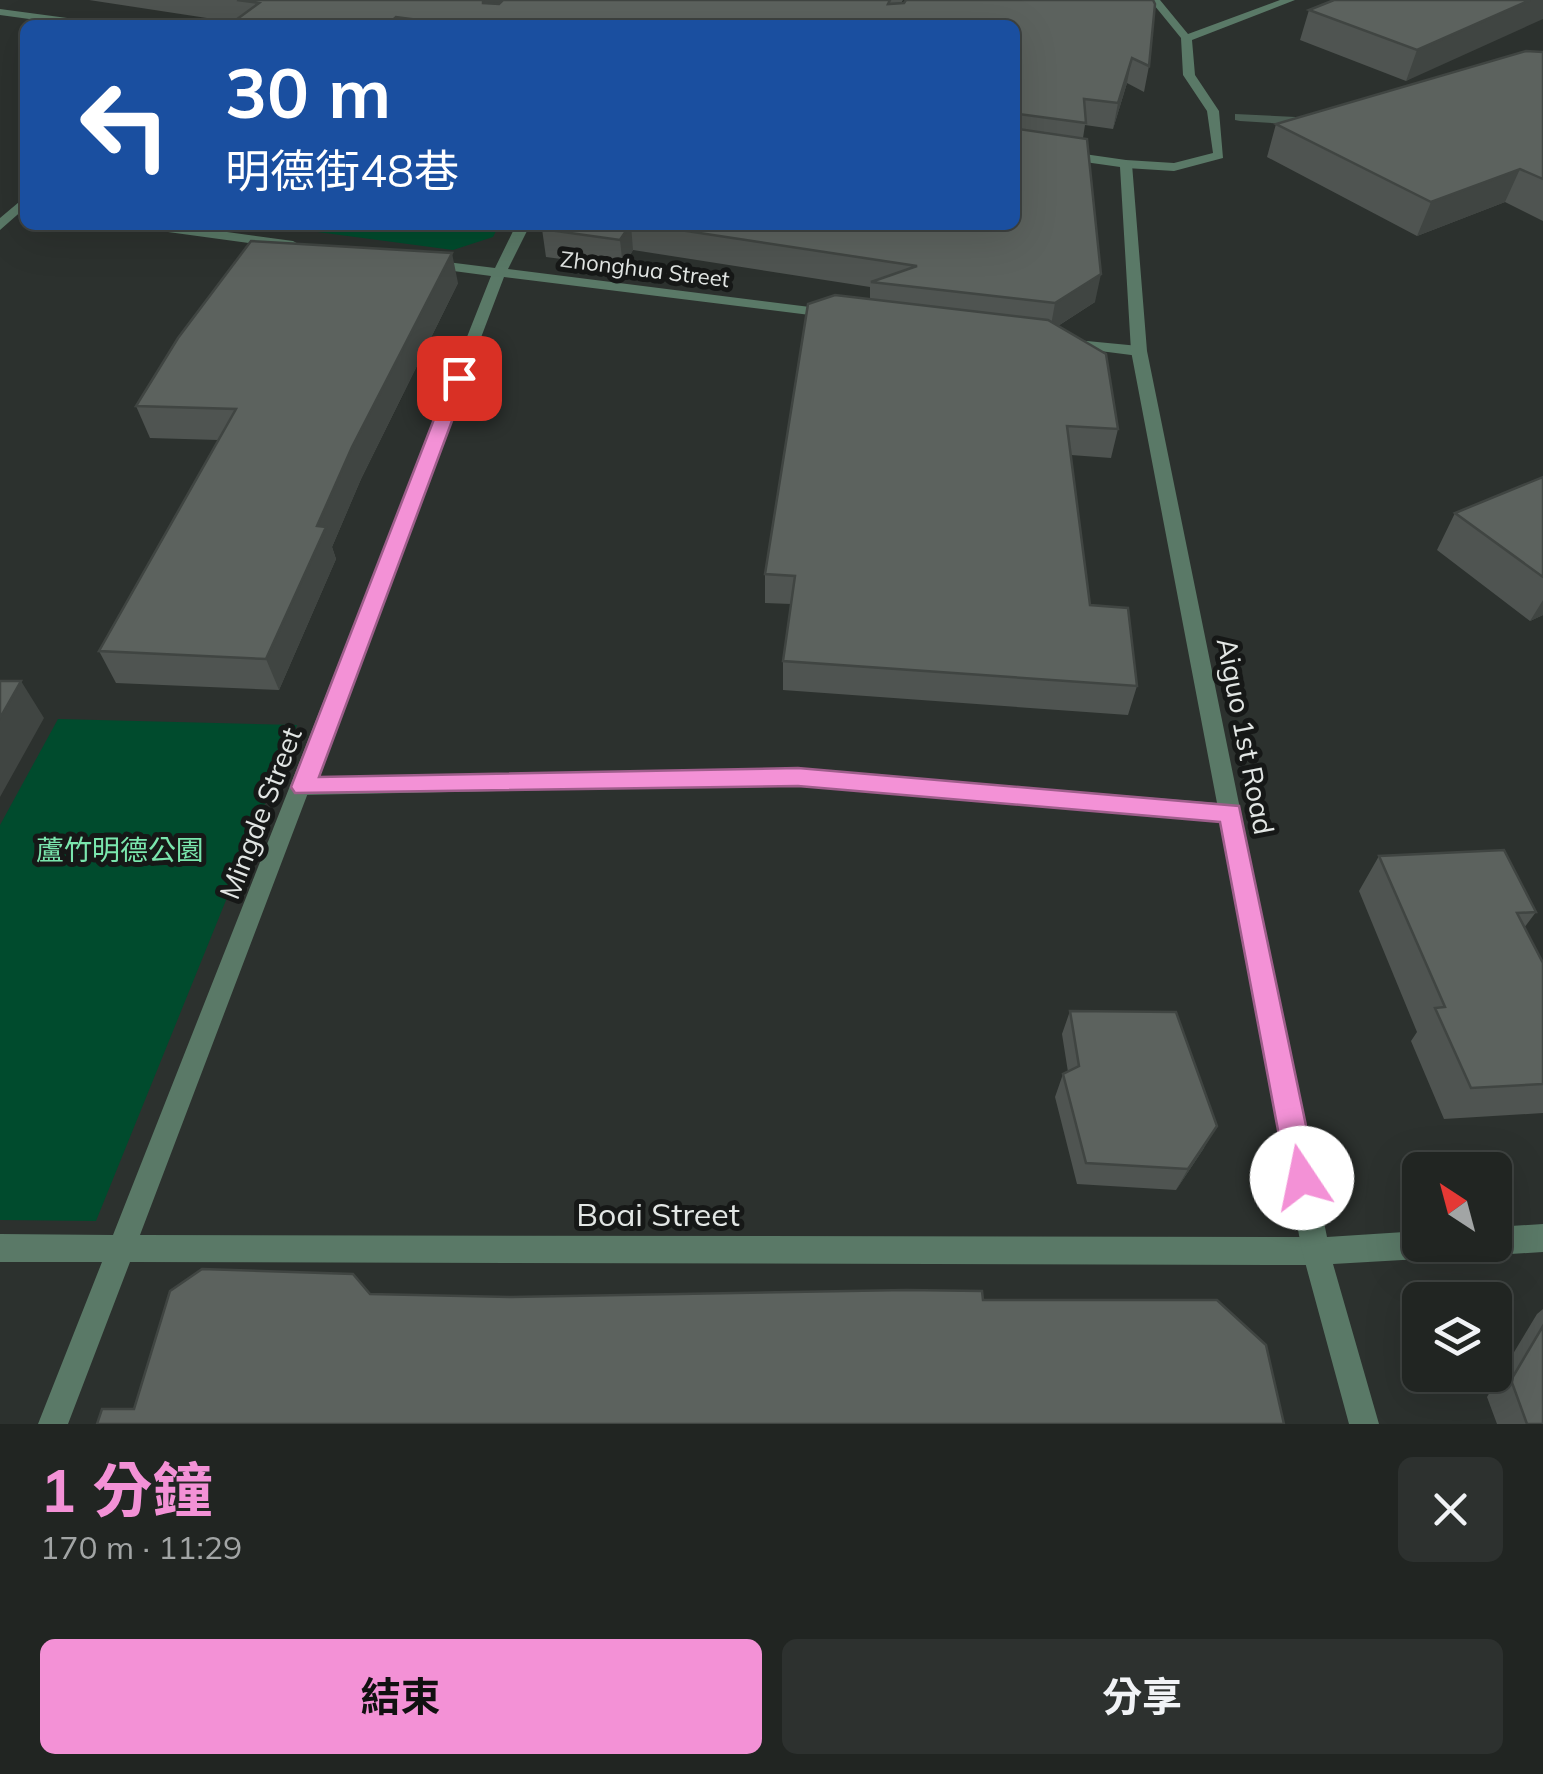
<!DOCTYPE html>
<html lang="zh-TW">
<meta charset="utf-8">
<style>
:root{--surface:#212522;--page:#2d312f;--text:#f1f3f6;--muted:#a2a5a5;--line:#3e4240;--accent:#f391d6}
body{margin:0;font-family:Mulish,"Noto Sans TC",sans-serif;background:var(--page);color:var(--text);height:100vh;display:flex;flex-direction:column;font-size:38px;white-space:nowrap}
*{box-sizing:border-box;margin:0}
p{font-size:32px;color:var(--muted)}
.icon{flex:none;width:55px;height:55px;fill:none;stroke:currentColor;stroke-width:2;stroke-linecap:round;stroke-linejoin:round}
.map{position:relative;height:1424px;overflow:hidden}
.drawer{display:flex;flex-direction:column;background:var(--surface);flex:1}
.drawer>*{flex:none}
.guide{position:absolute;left:20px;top:20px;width:1000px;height:210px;border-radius:15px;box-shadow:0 10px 40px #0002,0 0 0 2px var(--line);background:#1a4fa0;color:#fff;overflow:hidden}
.needle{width:65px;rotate:324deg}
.controls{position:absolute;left:1402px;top:1152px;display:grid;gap:20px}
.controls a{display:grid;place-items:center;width:110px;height:110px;border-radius:15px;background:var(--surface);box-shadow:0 10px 40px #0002,0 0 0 2px var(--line);font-size:50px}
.pin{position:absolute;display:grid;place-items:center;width:85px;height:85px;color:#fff;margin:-42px;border-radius:20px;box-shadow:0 5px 15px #0006}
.me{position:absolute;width:110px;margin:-55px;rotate:349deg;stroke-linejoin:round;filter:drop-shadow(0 0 8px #0008)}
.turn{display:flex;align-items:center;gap:35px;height:210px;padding:0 40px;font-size:45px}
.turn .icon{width:130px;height:130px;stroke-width:2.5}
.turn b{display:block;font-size:70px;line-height:85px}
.round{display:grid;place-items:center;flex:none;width:105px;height:105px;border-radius:15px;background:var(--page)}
.overview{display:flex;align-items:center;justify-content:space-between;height:170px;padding:0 40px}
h1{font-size:60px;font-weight:700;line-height:75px;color:var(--accent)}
.action{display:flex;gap:20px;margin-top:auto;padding:20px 40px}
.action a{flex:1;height:115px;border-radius:15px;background:var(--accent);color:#111;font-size:40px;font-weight:700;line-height:115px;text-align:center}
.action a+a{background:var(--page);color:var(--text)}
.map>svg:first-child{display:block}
.green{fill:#004b2d}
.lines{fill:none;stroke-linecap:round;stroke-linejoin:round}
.stream{fill:#4c5e54;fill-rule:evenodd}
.service{fill:#5a7967;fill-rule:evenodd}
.minor{fill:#5a7967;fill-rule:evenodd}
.wall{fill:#4f5451}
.shaded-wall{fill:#404542}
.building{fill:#5c625e;stroke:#404542;stroke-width:2.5}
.route{fill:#f391d6;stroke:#9e5e8b;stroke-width:2.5}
.labels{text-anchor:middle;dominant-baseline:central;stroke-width:10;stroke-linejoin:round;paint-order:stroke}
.far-street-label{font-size:22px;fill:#e2e6e4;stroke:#161817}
.street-label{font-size:28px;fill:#e2e6e4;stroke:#161817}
.park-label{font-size:28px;fill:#7ae6ad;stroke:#161817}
.near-street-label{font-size:32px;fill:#e2e6e4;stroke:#161817}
</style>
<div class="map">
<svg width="1543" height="1424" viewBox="0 0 1543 1424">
<rect width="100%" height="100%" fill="#2c312e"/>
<path class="green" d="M 265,225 L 499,225 L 493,237 L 453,250 Z
M 58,719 L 297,725 L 96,1221 L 0,1220 L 0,825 Z"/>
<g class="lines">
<path class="stream" d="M 1235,114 L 1316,118 L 1323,122 L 1316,126 L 1240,121 L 1235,120 Z"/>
<path class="service" d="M 1150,0 L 1160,0 L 1188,34 L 1280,0 L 1295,0 L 1192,40 L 1195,75 L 1219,111 L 1223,158 L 1174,171 L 1126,168 L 1120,164 L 1126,160 L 1174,163 L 1213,153 L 1207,111 L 1183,75 L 1181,38 Z
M 25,197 L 25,208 L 0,230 L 0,218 Z
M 139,225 L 176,225 L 293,241 L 300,245 L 293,249 L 146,229 Z
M 516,225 L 530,225 L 508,269 L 834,310 L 841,314 L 834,318 L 504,277 L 140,1235 L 1316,1237 L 1326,1241 L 1330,1251 L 1326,1261 L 1316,1265 L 130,1262 L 68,1424 L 38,1424 L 102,1262 L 0,1262 L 0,1234 L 113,1235 L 491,276 L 431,268 L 424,264 L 431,260 L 495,268 Z
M 1066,339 L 1139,346 L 1147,351 L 1139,356 L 1061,346 L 1061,340 Z"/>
<path class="minor" d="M 0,9 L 97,22 L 102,25 L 73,25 L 0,15 Z
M 1015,144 L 1126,160 L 1132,164 L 1147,351 L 1327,1237 L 1420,1231 L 1420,1245 L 1434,1245 L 1430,1255 L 1420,1259 L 1333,1264 L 1379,1424 L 1349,1424 L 1302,1251 L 1221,821 L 798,785 L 303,795 L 296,793 L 292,787 L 296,781 L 303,779 L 798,769 L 1217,803 L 1131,351 L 1120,167 L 1015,152 Z
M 1543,1224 L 1543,1252 L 1495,1255 L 1485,1251 L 1483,1245 L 1495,1245 L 1495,1227 Z"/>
</g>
<path class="wall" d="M 89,0 L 903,0 L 901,3 L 1153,0 L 1149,66 L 1144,92 L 1127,83 L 1113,129 L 1085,125 L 1083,138 L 1095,302 L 1058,326 L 1118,429 L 1111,458 L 1071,455 L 1090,605 L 1137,686 L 1128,715 L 783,690 L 783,661 L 791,604 L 765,603 L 765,574 L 870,299 L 870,287 L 633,250 L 623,267 L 546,257 L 542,229 L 545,225 L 1015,225 L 1015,25 L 229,25 L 233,22 Z
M 1543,0 L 1406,81 L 1300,40 L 1309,10 Z
M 1543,52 L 1543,221 L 1505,202 L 1417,236 L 1267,157 L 1276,124 Z
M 458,283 L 361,479 L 332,547 L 336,559 L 279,690 L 116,683 L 99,651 L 218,440 L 150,438 L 136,406 Z
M 1543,477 L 1543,615 L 1530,621 L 1437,550 L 1455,513 Z
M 1379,856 L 1536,912 L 1524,928 L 1543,963 L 1543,1113 L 1444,1119 L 1411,1041 L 1417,1032 L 1359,891 Z
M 1070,1011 L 1204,1148 L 1176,1190 L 1077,1184 L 1055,1097 L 1063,1074 L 1068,1072 L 1062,1034 Z
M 1543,1309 L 1543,1424 L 1497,1424 L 1487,1397 L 1537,1314 Z"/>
<path class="shaded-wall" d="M 483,0 L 513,0 L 486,22 Z
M 1530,0 L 1543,0 L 1543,19 L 1406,81 L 1417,50 Z
M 396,17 L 398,25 L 387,25 Z
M 1132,58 L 1127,83 L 1113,129 L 1118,103 Z
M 1520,169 L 1505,202 L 1417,236 L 1431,202 Z
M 630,225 L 631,225 L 633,250 L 623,267 L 620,240 Z
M 452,253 L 458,283 L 361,479 L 332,547 L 336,559 L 279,690 L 266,659 L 317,526 L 352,447 Z
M 1101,274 L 1095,302 L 1050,331 L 1055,303 Z
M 1543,600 L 1543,615 L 1530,621 Z
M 21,681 L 44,718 L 0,797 L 0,718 Z
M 1217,1126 L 1204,1148 L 1176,1190 L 1188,1169 Z"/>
<path class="building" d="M 237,0 L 483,0 L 483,3 L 499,4 L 503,0 L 890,0 L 888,4 L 904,3 L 906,0 L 1153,0 L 1155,4 L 1149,66 L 1132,58 L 1118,103 L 1084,99 L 1086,123 L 1019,114 L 1015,118 L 1015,25 L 457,25 L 396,17 L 387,25 L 229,25 L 259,3 Z
M 1334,0 L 1530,0 L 1417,50 L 1309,10 Z
M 1526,51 L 1543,52 L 1543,179 L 1520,169 L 1431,202 L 1276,124 Z
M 1015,118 L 1018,129 L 1087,139 L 1101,274 L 1055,303 L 871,282 L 917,266 L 647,225 L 1015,225 Z
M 545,225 L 630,225 L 620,240 L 542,229 Z
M 251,241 L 452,253 L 352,447 L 317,526 L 326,527 L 266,659 L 99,651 L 236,409 L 136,406 L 178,338 Z
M 835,295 L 1048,320 L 1106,354 L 1118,429 L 1067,426 L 1090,605 L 1128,608 L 1137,686 L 783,661 L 795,576 L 765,574 L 808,304 Z
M 1543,477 L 1543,577 L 1455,513 Z
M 0,681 L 21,681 L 0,718 Z
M 1504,850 L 1536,912 L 1517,913 L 1543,963 L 1543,1084 L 1471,1088 L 1435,1008 L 1445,1007 L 1379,856 Z
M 1070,1011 L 1176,1012 L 1217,1126 L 1188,1169 L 1086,1163 L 1063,1074 L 1079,1066 Z
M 202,1269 L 353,1274 L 370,1294 L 511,1297 L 906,1290 L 982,1291 L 983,1300 L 1217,1300 L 1266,1345 L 1284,1424 L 97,1424 L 102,1409 L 134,1409 L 170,1291 Z
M 1543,1326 L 1543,1424 L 1527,1424 L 1511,1380 Z"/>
<path class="route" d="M 459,373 L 468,378 L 319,777 L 798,768 L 1239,806 L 1317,1178 L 1312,1188 L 1302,1192 L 1291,1188 L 1287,1178 L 1220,822 L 798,786 L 295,793 L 291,787 L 450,378 Z"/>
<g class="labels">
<g class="far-street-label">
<text transform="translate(645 269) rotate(7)">Zhonghua Street</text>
</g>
<g class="street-label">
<text transform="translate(1246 736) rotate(79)">Aiguo 1st Road</text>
<text transform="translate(260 813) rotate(-69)">Mingde Street</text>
</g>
<g class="park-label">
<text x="120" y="849">蘆竹明德公園</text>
</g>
<g class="near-street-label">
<text x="658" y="1214">Boai Street</text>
</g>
</g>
</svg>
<div class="controls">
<a><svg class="needle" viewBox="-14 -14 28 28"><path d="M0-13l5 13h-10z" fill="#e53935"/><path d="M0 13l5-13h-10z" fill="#a2a5a5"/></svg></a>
<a><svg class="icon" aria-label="layers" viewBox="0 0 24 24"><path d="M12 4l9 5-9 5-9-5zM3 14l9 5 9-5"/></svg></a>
</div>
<div class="pin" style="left:459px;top:378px;background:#d93025"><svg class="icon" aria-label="arrive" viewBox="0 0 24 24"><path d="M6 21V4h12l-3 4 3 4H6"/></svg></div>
<svg class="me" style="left:1302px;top:1178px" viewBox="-20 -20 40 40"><circle r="19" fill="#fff"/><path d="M0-13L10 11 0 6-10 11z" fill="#f391d6"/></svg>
<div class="guide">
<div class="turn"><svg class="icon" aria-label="left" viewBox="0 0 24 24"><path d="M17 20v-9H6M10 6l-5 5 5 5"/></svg><div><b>30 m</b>明德街48巷</div></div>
</div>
</div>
<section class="drawer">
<div class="overview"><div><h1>1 分鐘</h1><p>170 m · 11:29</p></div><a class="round"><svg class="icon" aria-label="close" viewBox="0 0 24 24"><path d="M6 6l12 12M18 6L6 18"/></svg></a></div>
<div class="action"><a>結束</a><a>分享</a></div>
</section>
